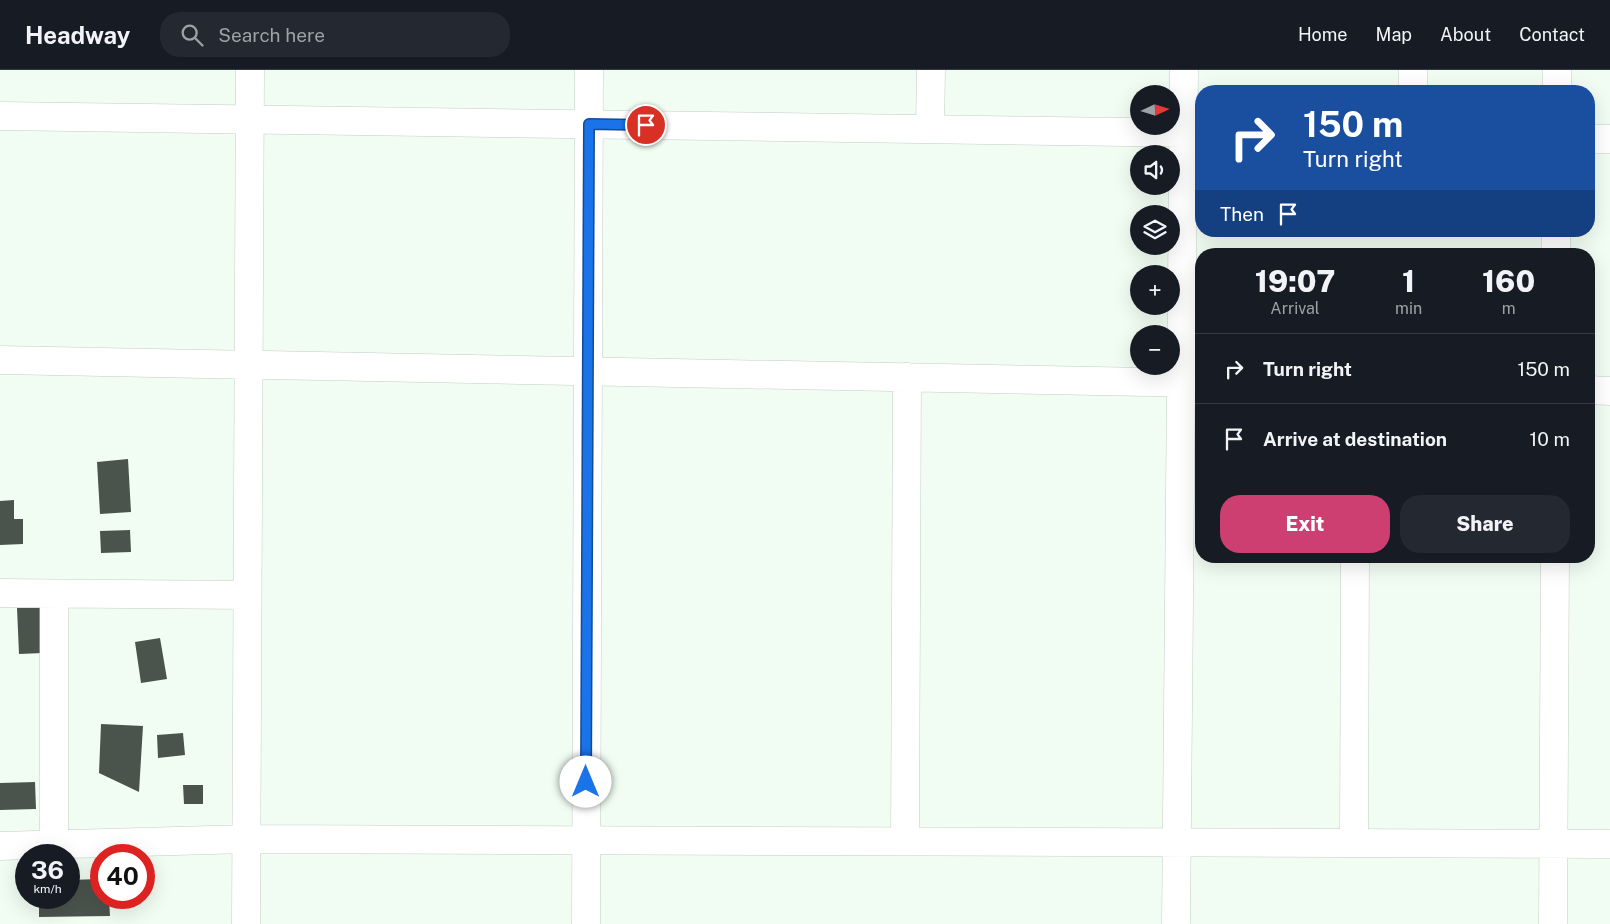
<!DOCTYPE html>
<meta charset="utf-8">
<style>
:root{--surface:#171b24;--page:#242831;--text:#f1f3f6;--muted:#9ea1a6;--line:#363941;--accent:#cc3f70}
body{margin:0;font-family:"Public Sans",sans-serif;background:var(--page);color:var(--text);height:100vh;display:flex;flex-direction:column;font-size:19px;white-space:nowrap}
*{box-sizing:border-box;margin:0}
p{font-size:16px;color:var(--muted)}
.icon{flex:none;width:28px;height:28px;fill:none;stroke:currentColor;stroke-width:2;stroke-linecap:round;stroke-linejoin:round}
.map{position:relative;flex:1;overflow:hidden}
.panel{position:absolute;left:1195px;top:178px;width:400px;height:315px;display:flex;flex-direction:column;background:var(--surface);border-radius:20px;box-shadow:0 5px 20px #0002}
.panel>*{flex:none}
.hud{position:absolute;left:1195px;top:15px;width:400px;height:152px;border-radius:20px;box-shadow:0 5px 20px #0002;background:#1a4fa0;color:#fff;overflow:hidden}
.needle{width:32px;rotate:86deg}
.tools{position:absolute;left:1130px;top:15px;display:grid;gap:10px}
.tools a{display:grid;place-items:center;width:50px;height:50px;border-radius:50%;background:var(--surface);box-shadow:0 5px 20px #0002;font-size:25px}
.speed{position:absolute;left:15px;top:774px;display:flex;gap:10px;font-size:25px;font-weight:700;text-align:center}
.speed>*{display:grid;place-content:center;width:65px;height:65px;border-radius:50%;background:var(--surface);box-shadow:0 5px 20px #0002;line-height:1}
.speed small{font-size:12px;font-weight:400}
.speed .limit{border:8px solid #d22;background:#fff;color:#111}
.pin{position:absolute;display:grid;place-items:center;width:42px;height:42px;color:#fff;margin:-21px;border:2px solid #fff;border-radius:50%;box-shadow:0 1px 5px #0007}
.me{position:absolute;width:55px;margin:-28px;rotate:0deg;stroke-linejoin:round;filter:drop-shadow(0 0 4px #0008)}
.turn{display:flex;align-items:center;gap:18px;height:105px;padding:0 25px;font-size:22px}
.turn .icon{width:65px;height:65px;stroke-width:2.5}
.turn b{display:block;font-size:35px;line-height:42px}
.then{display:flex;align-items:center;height:48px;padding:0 25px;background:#0003;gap:10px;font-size:19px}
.eta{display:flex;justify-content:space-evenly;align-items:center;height:85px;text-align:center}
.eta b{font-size:30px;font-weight:800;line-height:35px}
.cta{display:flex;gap:10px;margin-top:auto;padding:10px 25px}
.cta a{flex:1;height:58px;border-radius:20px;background:var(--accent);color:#fff;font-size:20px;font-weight:800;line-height:58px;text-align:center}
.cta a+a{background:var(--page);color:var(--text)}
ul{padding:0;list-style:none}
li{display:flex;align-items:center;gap:15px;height:70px;padding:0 25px;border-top:1px solid var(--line)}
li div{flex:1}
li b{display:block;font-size:19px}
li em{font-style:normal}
header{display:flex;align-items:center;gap:30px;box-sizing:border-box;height:70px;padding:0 25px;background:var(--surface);border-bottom:1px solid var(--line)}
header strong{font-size:24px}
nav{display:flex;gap:28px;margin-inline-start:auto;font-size:18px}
.search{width:350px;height:45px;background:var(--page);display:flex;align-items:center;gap:12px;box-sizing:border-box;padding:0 18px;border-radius:20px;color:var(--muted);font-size:19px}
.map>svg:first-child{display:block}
.building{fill:#4a544c}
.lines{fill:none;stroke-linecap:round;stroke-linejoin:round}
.street-casing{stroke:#c3cec5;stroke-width:29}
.secondary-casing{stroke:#c3cec5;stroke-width:29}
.street{stroke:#fff;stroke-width:28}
.secondary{stroke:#fff;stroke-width:28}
.route-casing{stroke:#114b97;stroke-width:12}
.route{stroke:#1a73e8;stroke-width:9}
</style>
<header>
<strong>Headway</strong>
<div class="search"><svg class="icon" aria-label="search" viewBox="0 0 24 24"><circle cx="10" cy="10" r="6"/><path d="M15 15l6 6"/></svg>Search here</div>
<nav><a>Home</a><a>Map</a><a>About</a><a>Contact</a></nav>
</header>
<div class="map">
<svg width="1610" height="854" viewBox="0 0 1610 854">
<rect width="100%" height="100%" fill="#f1fdf3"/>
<path class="building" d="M 128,389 L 131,442 L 100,444 L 97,392 Z
M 14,430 L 14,449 L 23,449 L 23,474 L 0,475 L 0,431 Z
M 130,460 L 131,482 L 101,483 L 100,461 Z
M 17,538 L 42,538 L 43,583 L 19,584 Z
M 160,568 L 167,609 L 141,613 L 135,572 Z
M 101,654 L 143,656 L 139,722 L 99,703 Z
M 183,663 L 185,685 L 158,688 L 157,665 Z
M 35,712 L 36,739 L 0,740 L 0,713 Z
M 183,715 L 203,715 L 203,734 L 184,734 Z
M 101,809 L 101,828 L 109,828 L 110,846 L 39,847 L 39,828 L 69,828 L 69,810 Z"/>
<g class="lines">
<defs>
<path id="street" d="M 1413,21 L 1413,0
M 1557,21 L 1557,0
M 0,46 L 1201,63
M 930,59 L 931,0
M 1589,69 L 1610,69
M 1556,184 L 1556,161
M 0,290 L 1201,313
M 1589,320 L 1610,321
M 0,523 L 247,525
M 54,524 L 54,775
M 905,771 L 907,307
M 1354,773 L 1355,486
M 0,776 L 246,769 L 1610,774
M 246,854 L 250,0
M 1176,854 L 1184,0
M 1553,854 L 1555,486"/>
<path id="secondary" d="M 586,854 L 589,0"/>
</defs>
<use href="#street" class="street-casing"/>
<use href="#secondary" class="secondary-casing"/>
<use href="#street" class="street"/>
<use href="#secondary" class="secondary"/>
</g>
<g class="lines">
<defs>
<path id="route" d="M 586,712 L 589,54 L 646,55"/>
</defs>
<use href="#route" class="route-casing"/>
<use href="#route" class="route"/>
</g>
</svg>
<div class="tools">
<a><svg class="needle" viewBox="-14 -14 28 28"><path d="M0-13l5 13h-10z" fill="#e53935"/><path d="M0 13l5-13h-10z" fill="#9ea1a6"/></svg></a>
<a><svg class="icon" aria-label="sound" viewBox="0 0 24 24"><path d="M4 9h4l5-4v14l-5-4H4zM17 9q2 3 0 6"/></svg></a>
<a><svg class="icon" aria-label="layers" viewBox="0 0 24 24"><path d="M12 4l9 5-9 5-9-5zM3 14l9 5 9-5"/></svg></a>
<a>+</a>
<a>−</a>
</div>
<div class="speed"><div>36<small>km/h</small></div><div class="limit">40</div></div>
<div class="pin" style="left:646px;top:55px;background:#d93025"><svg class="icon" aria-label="arrive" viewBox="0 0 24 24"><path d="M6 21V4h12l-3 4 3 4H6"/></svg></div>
<svg class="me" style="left:586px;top:712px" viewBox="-20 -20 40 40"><circle r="19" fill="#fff"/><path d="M0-13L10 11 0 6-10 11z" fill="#1a73e8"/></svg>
<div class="hud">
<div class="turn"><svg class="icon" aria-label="right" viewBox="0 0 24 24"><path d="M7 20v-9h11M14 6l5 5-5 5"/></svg><div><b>150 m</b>Turn right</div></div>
<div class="then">Then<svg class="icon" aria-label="arrive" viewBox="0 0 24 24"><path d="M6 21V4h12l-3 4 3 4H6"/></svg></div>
</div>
<section class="panel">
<div class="eta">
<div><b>19:07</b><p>Arrival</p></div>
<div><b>1</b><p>min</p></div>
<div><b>160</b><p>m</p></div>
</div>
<ul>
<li><svg class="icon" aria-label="right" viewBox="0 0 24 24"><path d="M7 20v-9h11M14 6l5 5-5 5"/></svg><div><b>Turn right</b></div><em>150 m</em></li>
<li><svg class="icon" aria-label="arrive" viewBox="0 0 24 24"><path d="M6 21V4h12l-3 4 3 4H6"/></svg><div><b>Arrive at destination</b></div><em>10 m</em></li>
</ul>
<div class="cta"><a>Exit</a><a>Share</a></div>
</section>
</div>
